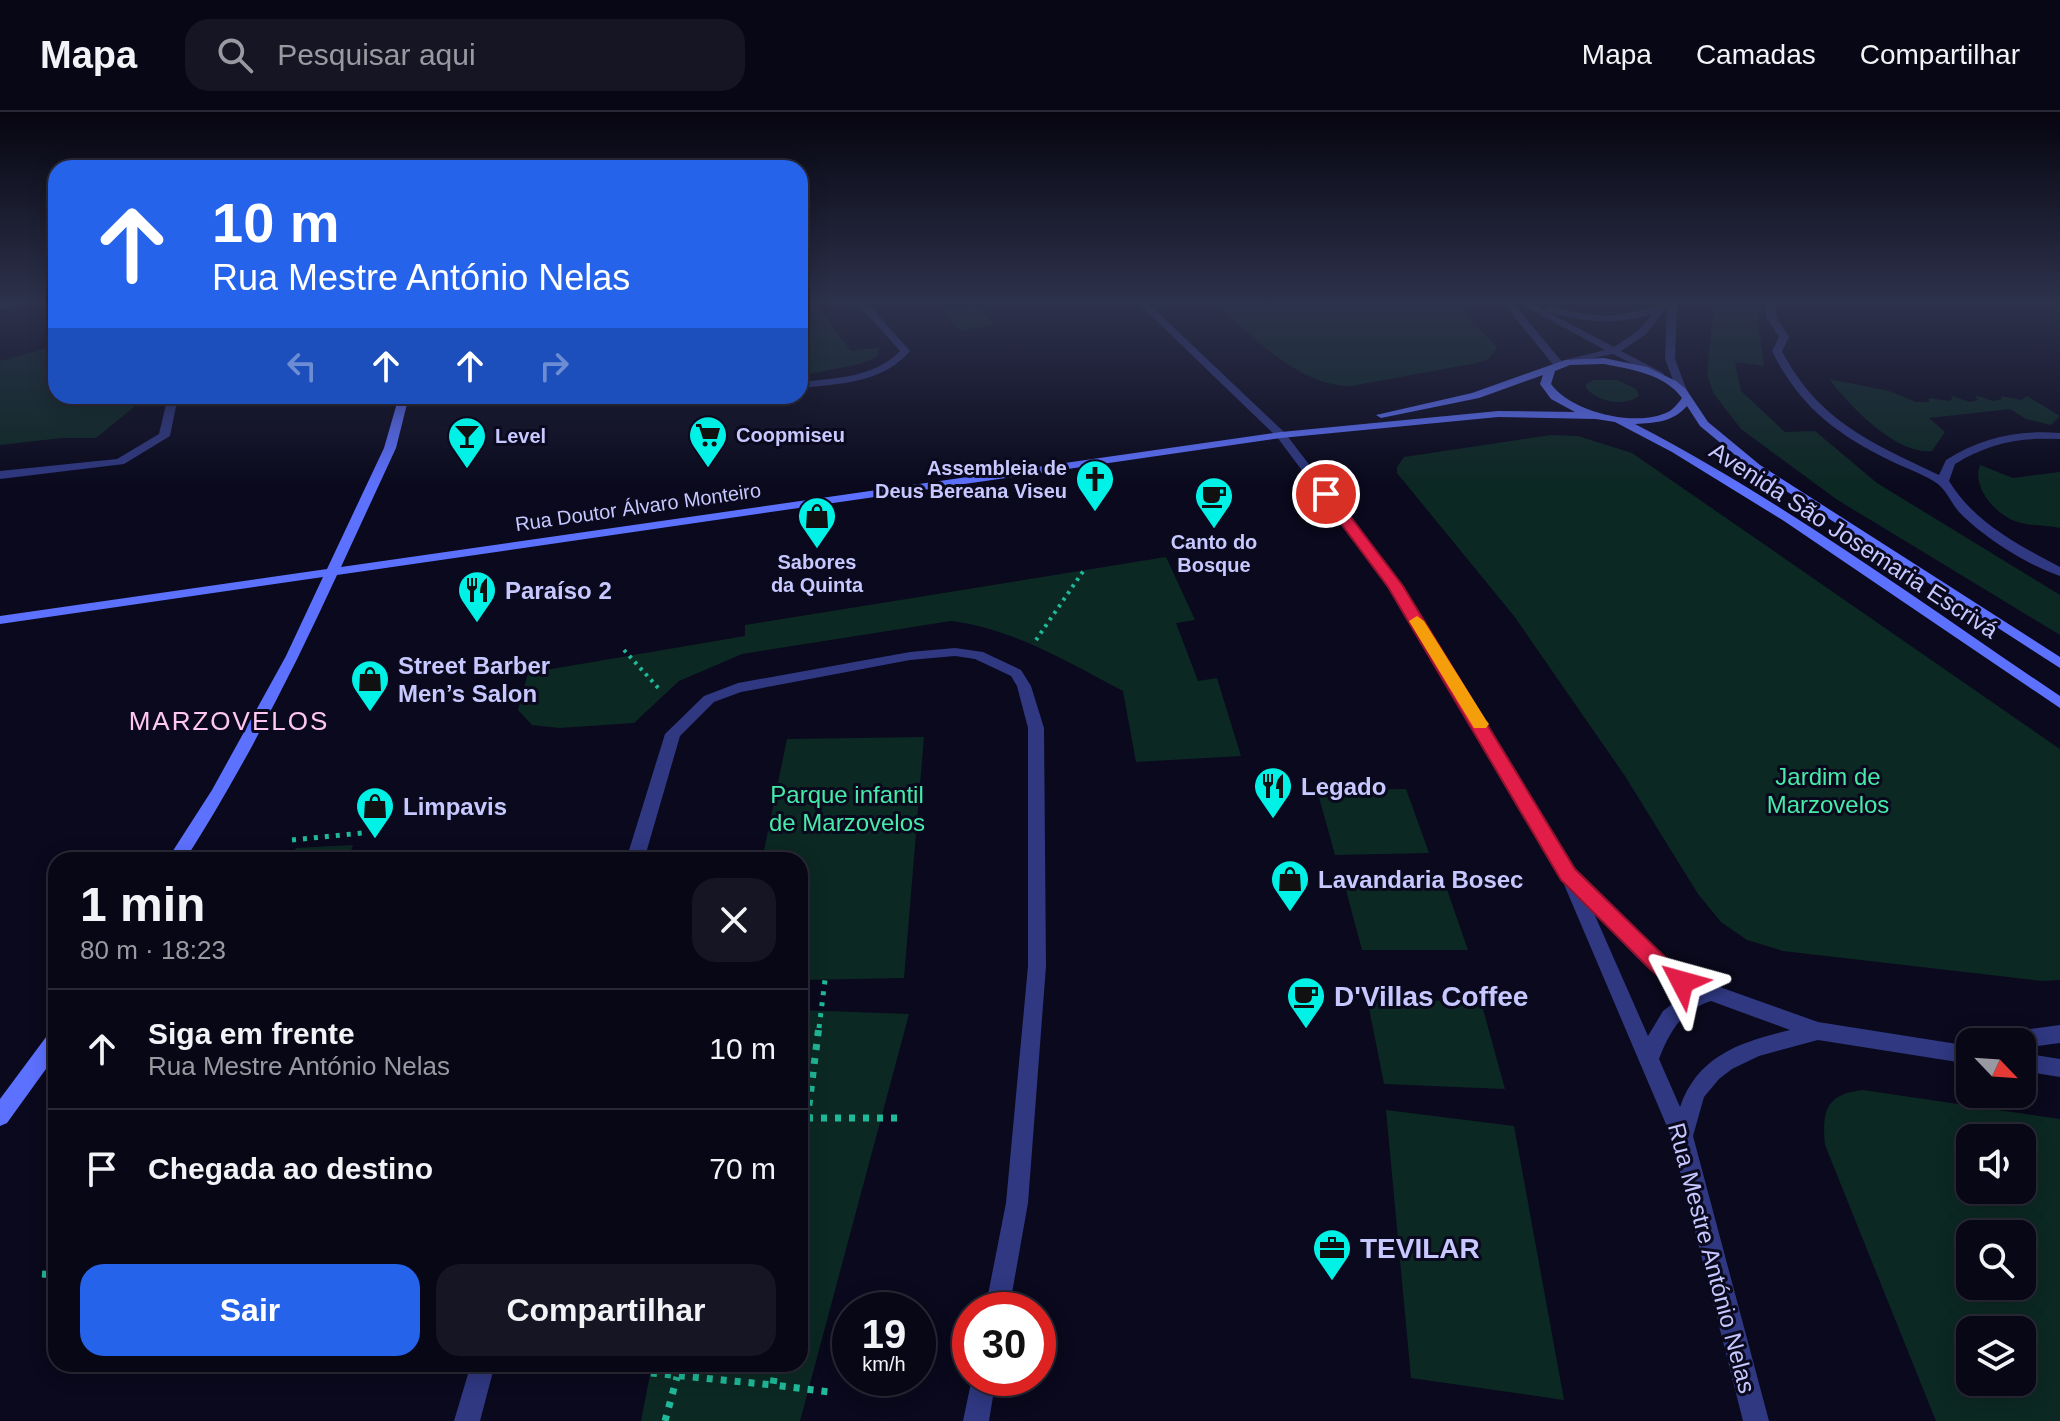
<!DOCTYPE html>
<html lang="pt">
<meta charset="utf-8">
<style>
:root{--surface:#080716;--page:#161523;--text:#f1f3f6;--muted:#9899a1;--line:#292835;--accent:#2563eb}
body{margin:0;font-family:Arial,sans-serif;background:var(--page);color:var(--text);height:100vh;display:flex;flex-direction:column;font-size:30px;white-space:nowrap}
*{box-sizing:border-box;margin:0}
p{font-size:26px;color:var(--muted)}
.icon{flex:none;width:44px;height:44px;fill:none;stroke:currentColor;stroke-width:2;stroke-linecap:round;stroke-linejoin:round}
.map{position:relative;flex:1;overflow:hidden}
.sheet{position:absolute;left:48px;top:740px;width:760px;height:520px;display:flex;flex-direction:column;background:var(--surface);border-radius:24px;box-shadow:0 4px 20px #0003,0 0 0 2px var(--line)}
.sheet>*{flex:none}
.banner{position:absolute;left:48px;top:48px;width:760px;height:244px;border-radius:24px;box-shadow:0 4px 20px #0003,0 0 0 2px var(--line);background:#2563eb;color:#fff;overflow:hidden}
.needle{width:52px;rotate:115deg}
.controls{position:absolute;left:1956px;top:916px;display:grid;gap:16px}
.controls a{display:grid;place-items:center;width:80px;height:80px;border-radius:16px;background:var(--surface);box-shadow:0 4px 20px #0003,0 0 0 2px var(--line);font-size:40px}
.speed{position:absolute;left:832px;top:1180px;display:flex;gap:16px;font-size:40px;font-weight:700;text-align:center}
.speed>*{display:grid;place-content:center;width:104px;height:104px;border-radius:50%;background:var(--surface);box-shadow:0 4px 20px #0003,0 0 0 2px var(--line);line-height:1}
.speed small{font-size:20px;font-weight:400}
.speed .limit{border:12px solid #d22;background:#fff;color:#111}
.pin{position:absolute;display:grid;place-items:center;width:68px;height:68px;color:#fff;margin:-34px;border:4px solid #fff;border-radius:50%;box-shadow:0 2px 8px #0007}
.me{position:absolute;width:88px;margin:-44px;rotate:309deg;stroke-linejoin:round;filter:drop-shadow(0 0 6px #0008)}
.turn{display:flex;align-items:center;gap:28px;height:168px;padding:0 32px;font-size:36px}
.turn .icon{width:104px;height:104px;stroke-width:2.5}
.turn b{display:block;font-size:56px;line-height:68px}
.lanes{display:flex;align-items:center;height:76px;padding:0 32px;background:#0003;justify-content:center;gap:40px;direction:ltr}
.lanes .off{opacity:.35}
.round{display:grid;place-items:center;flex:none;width:84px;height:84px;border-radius:24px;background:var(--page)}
.head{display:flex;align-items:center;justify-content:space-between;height:136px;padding:0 32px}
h1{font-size:48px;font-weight:800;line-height:60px}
.action{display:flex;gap:16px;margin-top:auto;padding:16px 32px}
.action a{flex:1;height:92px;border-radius:24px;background:var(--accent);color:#fff;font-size:32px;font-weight:800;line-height:92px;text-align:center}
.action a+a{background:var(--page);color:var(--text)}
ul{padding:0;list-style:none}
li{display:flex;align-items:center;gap:24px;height:120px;padding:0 32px;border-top:2px solid var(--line)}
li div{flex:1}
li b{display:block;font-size:30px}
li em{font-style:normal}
header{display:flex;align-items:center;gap:48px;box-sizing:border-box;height:112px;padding:0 40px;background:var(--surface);border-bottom:2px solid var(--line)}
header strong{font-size:38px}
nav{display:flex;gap:44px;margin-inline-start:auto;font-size:28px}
.search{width:560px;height:72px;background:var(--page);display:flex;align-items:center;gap:20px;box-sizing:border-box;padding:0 28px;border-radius:24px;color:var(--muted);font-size:30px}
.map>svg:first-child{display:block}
.green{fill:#0c2823;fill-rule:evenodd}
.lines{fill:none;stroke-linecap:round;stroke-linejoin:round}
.path-far2{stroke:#20b999;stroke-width:4;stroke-dasharray:3 5;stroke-linecap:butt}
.path-far1{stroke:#20b999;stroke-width:5;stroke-dasharray:4 7;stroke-linecap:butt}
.path{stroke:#20b999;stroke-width:7;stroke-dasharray:6 8;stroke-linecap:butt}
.lane{fill:#2f3881;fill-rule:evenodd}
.street{fill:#2f3881;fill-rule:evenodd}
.secondary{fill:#5d71ff;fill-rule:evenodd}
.route{fill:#e11d48;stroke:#92132f;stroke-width:2}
.slow{fill:#f59e0b}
.labels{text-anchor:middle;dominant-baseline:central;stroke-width:6;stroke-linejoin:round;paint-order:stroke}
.far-poi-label{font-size:20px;font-weight:bold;fill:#c6c8ff;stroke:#0a091d;text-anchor:start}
.far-street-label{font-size:20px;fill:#c6c8ff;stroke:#0a091d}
.street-label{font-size:24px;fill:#c6c8ff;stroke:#0a091d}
.poi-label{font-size:24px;font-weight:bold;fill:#c6c8ff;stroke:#0a091d;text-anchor:start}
.park-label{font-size:24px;fill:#46eba9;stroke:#0a091d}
.neighbourhood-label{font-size:26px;letter-spacing:2px;fill:#ffc8f3;stroke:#0a091d}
.near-poi-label{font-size:28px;font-weight:bold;fill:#c6c8ff;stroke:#0a091d;text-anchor:start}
</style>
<header>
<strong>Mapa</strong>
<div class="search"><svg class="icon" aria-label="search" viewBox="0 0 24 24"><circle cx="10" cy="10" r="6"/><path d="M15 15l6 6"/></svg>Pesquisar aqui</div>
<nav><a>Mapa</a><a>Camadas</a><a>Compartilhar</a></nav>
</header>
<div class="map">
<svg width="2060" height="1309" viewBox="0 0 2060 1309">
<rect width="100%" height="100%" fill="#0a091d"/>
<path class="green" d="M 800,191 L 815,191 L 851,239 L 880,235 L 877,245 L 859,252 L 800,264 Z
M 1213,191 L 1455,191 L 1497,235 L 1489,247 L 1477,251 L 1351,274 C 1296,273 1254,224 1213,191 Z
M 1714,191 L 1760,191 L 1758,209 L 1764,254 L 1735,250 L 1741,279 L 1785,320 L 1815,319 L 1877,371 L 2060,483 L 2060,523 L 1836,387 L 1741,317 L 1714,282 L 1707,263 Z
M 978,195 L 995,213 L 960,219 L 943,200 Z
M 56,234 L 56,284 L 135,284 L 134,295 L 96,326 L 62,326 L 0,333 L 0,249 Z
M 1829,267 L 1889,279 L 1916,290 L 1929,290 L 1929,286 L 1950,289 L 1953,286 L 1950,283 L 1969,290 L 1978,288 L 1975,283 L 1993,289 L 2002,287 L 2001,284 L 2021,288 L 2027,284 L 2060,304 L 2051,313 L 2026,307 L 2010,297 L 1929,306 L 1945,320 L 1932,339 C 1896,343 1850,294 1829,267 Z
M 1594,268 L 1617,268 L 1636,277 L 1639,284 C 1623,295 1598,290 1586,276 L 1586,272 Z
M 1551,323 L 1578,324 L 1632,341 L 2060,637 L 2060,868 L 2042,869 L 1783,839 L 1747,828 L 1721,810 L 1698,782 L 1625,664 L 1514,504 L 1397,361 L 1397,355 L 1404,345 Z
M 1980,353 L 2013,366 L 2060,360 L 2060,416 C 2047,413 2033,414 2021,411 C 1998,406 1971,376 1980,353 Z
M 1166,445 L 1195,508 L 1176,511 L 1198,569 L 1217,566 L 1241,644 L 1136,650 L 1123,579 C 1068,550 1014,517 951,509 L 742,542 L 679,569 L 634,611 L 559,616 L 532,613 L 518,598 L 528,561 L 745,524 L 745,513 Z
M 924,625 L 904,866 L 800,868 L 800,748 L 762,748 L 787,627 Z
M 1406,677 L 1429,741 L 1335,743 L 1317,678 Z
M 353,733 L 348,748 L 290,748 L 296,736 Z
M 1443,766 L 1468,838 L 1362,838 L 1343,767 Z
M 1367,886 L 1481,890 L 1505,977 L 1384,972 Z
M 800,898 L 909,902 L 800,1309 L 641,1309 L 652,1252 L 800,1252 Z
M 1863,978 L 2060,1007 L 2060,1309 L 1936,1309 L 1825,1033 C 1822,1000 1825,982 1863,978 ZM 1970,1026 L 2022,1026 L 2022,1078 L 1970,1078 ZM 1970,1122 L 2022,1122 L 2022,1174 L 1970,1174 ZM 1970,1218 L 2022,1218 L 2022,1270 L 1970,1270 Z
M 1386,998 L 1514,1014 L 1564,1288 L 1411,1266 Z"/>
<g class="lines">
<path class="path-far2" d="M 1036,528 L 1084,458
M 624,538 L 661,579"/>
<path class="path-far1" d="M 292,728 L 362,721
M 819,916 L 825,868"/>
<path class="path" d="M 807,1006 L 899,1006
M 800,1063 L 819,914
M 42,1162 L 56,1163
M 776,1252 L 773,1273 L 830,1280
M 651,1261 L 773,1273
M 665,1309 L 677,1265"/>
<path class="lane" d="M 1766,191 L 1776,191 L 1776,205 L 1789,225 L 1782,239 C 1818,309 1872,331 1939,363 L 1946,348 C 1982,325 2018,318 2060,321 L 2060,327 C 2021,325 1989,331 1955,352 L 1949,369 C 1975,411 2017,432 2060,455 L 2060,464 C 2029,454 1985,426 1962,403 C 1952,394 1946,376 1935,370 C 1921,361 1905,356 1891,349 C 1836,322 1799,294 1772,239 L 1779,225 L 1766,205 Z
M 168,284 L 178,284 L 170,324 L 124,352 L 0,367 L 0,359 L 117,347 L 159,322 Z"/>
<path class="street" d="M 19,191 L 17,193 L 0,198 L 0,192 Z
M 857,191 L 867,191 L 910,239 C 883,271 839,272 800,276 L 800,270 C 835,266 874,266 900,239 Z
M 1138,191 L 1148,191 L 1285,321 L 1402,474 L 1577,763 L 1664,846 L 1689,864 L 1818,910 L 1970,934 L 1970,952 L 1818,928 L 1759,944 L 1732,957 L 1719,967 L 1704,985 L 1693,1024 L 1769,1309 L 1743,1309 L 1671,1024 L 1560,763 L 1389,475 L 1277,325 ZM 1593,799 C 1621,827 1650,867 1688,880 L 1663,899 L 1648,924 ZM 1711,889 L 1790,918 C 1741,930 1698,943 1680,995 L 1659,947 C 1670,919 1681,899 1711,889 Z
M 1503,191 L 1513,191 L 1563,251 L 1563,255 L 1555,255 Z
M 1519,191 L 1531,191 L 1546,199 L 1546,195 L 1549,194 C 1597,207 1617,207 1663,191 L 1667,194 L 1667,191 L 1677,191 L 1675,247 L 1687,279 L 1678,281 L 1665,247 L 1667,195 L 1645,223 L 1621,239 L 1663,261 L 1664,263 L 1659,266 L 1613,242 L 1565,252 L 1565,248 L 1605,238 ZM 1546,199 C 1583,211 1616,213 1653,202 L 1638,219 L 1614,235 Z
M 955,536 L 983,540 L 1021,558 L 1031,574 L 1044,616 L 1046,854 L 1028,1091 L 1009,1198 L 985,1198 L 1006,1091 L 1028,854 L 1028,616 L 1017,574 L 1011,564 L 975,547 L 955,544 L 910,548 L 741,580 L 714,590 L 680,624 L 644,748 L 626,748 L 665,622 L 704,584 L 738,571 L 910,540 Z
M 2060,913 L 2060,931 L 2022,936 L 2022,930 L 1990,930 L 1993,924 L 2000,921 Z
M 2022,941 L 2060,947 L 2060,965 L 2022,959 Z
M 471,1252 L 495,1252 L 480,1309 L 454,1309 Z
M 972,1266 L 996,1266 L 989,1309 L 963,1309 Z"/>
<path class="secondary" d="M 1604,246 L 1647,255 L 1676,269 L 1686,277 L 1708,310 L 1760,353 L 2060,545 L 2060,556 L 1752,357 L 1700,314 L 1687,294 C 1673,310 1655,311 1635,312 C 1785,390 1920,490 2060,584 L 2060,596 L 1784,409 L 1672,340 L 1615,310 L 1596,307 L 1498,305 L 1281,326 L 337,463 C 292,561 243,657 185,748 L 167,748 L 212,678 L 286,544 L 323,465 L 0,512 L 0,504 L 327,457 L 384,336 L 399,284 L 409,284 L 396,336 L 341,455 L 1281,320 L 1498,299 L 1575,300 L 1551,287 L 1540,272 L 1543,263 L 1479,286 L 1381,306 L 1376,303 L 1472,281 L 1565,248 ZM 1604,252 C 1630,257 1665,262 1682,286 C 1678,291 1674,297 1668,300 C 1636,316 1571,300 1551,272 L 1555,259 L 1570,253 Z
M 56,918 L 56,943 L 7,1011 L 0,1014 L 0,987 L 49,921 Z"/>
</g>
<linearGradient id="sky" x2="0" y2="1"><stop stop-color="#060510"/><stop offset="0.51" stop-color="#2d324c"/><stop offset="1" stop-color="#2d324c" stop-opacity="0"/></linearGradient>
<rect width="2060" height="374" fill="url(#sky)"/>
<path class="route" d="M 1326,378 L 1331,379 L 1403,474 L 1575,757 L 1665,845 L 1690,864 L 1693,870 L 1690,877 L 1682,879 L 1674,877 L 1650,857 L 1561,768 L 1388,475 L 1319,382 Z"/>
<path class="slow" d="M 1417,504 L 1424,509 L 1486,608 L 1489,612 L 1486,616 L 1474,616 L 1409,509 Z"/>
<defs>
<symbol id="supermarket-pin" viewBox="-11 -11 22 30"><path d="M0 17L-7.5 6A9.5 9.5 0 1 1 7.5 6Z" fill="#00f1e5" stroke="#0a091d"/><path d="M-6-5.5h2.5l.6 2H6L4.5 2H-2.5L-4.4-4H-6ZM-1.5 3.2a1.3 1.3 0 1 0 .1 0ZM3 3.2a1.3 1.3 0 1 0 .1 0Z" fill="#111"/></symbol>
<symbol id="bar-pin" viewBox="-11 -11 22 30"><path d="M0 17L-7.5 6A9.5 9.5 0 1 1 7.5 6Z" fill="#00f1e5" stroke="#0a091d"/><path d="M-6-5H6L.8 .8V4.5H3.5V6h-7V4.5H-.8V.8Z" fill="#111"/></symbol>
<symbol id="church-pin" viewBox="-11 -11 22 30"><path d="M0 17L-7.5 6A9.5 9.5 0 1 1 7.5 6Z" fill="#00f1e5" stroke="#0a091d"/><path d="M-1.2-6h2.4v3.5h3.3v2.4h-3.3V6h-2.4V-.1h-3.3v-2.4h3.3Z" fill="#111"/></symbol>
<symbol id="cafe-pin" viewBox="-11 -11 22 30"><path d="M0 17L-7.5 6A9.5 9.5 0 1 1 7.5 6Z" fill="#00f1e5" stroke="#0a091d"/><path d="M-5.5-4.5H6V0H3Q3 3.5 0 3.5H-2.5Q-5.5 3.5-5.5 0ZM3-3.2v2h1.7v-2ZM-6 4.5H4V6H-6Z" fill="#111"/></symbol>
<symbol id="shop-pin" viewBox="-11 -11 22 30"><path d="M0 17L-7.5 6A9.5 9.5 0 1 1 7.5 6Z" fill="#00f1e5" stroke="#0a091d"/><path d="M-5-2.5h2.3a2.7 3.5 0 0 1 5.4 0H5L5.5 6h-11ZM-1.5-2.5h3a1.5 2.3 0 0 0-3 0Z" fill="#111"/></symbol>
<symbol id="restaurant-pin" viewBox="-11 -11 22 30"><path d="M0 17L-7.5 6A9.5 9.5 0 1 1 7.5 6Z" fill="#00f1e5" stroke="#0a091d"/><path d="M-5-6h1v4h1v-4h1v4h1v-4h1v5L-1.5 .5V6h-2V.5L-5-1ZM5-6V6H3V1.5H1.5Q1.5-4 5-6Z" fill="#111"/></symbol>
<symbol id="office-pin" viewBox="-11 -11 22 30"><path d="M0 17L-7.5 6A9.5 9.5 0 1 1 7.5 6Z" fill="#00f1e5" stroke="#0a091d"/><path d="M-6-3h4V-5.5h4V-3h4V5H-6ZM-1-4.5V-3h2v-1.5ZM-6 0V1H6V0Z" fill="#111"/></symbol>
</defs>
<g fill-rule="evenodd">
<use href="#supermarket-pin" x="686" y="301" width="44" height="60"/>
<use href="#bar-pin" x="445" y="302" width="44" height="60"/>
<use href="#church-pin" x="1073" y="345" width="44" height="60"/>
<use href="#cafe-pin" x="1192" y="362" width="44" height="60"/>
<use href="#shop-pin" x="795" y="382" width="44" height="60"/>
<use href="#restaurant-pin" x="455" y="456" width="44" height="60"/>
<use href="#shop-pin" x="348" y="545" width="44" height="60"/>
<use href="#restaurant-pin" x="1251" y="652" width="44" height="60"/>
<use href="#shop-pin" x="353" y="672" width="44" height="60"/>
<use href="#shop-pin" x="1268" y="745" width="44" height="60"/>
<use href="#cafe-pin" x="1284" y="862" width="44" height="60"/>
<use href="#office-pin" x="1310" y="1114" width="44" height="60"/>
</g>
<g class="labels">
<g class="far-poi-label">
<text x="736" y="323">Coopmiseu</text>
<text x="495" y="324">Level</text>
<text x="1067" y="356" text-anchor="end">Assembleia de<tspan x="1067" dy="23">Deus Bereana Viseu</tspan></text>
<text x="1214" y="430" text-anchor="middle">Canto do<tspan x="1214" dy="23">Bosque</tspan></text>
<text x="817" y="450" text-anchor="middle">Sabores<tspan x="817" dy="23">da Quinta</tspan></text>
</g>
<g class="far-street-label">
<text transform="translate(638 395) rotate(-8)">Rua Doutor Álvaro Monteiro</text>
</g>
<g class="street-label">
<text transform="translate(1854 428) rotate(33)">Avenida São Josemaria Escrivá</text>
<text transform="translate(1712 1146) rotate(75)">Rua Mestre António Nelas</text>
</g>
<g class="poi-label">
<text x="505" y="478">Paraíso 2</text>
<text x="398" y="553">Street Barber<tspan x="398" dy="28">Men’s Salon</tspan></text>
<text x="1301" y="674">Legado</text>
<text x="403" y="694">Limpavis</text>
<text x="1318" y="767">Lavandaria Bosec</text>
</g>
<g class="park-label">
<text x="1828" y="664">Jardim de<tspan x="1828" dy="28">Marzovelos</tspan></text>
<text x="847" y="682">Parque infantil<tspan x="847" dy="28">de Marzovelos</tspan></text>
</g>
<g class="neighbourhood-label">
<text x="229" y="609">MARZOVELOS</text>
</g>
<g class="near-poi-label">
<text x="1334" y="884">D'Villas Coffee</text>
<text x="1360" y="1136">TEVILAR</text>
</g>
</g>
</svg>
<div class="controls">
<a><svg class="needle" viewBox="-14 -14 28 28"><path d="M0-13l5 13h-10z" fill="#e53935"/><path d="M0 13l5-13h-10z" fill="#9899a1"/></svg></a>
<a><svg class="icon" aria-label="sound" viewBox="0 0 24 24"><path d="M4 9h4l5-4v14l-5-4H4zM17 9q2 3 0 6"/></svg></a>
<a><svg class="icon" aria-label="search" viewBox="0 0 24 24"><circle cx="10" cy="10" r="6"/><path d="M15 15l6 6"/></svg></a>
<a><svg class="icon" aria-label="layers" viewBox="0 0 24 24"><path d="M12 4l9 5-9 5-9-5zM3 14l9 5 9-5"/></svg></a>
</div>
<div class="speed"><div>19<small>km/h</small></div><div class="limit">30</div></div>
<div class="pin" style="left:1326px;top:382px;background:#d93025"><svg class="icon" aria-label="arrive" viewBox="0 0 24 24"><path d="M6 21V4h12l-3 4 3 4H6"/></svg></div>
<svg class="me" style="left:1682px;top:870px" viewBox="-20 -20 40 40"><path d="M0-17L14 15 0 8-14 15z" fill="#e11d48" stroke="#fff" stroke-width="4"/></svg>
<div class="banner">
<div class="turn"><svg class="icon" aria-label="ahead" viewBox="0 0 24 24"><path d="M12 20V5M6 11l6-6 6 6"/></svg><div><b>10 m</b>Rua Mestre António Nelas</div></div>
<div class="lanes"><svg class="icon off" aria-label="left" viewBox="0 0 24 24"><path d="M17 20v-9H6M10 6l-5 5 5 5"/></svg><svg class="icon" aria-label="ahead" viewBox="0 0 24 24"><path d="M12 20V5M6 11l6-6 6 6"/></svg><svg class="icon" aria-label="ahead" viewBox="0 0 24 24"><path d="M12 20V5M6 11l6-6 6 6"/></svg><svg class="icon off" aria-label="right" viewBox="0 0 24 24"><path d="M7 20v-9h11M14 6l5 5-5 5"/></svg></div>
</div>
<section class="sheet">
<div class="head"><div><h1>1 min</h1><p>80 m · 18:23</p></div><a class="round"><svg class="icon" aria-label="close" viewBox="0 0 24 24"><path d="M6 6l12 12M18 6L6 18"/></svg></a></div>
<ul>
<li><svg class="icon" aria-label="ahead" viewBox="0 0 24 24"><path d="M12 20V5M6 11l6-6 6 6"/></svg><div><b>Siga em frente</b><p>Rua Mestre António Nelas</p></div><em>10 m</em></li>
<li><svg class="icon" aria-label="arrive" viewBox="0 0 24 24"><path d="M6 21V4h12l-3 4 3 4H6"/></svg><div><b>Chegada ao destino</b></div><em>70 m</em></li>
</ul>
<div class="action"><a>Sair</a><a>Compartilhar</a></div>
</section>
</div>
